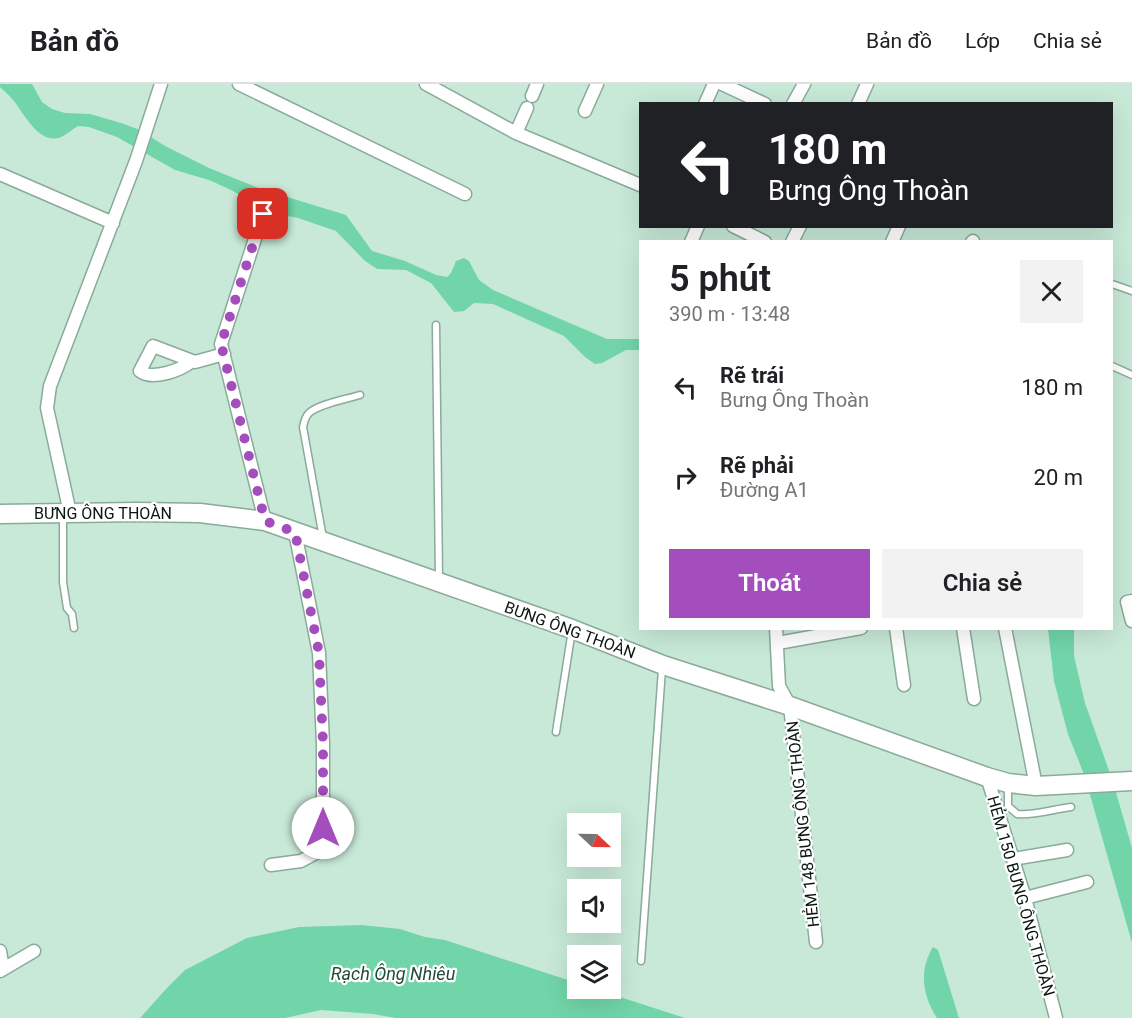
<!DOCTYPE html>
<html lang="vi">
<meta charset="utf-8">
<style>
:root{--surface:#fff;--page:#f2f2f2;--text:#202124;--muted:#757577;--line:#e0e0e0;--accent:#a34ebc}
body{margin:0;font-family:Roboto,sans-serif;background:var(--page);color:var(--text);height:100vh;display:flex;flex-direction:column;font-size:22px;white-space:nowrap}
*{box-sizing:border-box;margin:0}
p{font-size:20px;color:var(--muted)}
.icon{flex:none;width:33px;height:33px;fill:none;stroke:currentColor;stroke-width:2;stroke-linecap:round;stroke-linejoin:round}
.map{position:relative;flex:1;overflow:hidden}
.drawer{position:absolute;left:639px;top:156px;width:474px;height:390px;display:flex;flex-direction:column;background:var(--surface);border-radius:0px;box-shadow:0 6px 24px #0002}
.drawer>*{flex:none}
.hud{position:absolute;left:639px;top:18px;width:474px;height:126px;border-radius:0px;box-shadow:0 6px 24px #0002;background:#202124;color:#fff;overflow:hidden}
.needle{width:39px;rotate:112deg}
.tools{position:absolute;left:567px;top:729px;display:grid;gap:12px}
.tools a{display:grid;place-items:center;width:54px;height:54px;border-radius:0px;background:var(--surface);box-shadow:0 6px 24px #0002;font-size:30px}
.pin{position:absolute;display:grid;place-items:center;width:51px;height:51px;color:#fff;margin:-26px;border-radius:12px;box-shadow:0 3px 9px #0006}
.me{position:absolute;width:66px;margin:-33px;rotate:0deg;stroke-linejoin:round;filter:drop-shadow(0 0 4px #0008)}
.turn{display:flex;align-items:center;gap:21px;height:126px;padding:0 30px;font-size:27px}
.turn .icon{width:78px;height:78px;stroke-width:2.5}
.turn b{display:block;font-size:42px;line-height:51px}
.round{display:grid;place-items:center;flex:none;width:63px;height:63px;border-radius:0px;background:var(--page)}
.summary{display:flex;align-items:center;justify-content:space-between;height:102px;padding:0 30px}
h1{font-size:36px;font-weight:600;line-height:45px}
.cta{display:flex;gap:12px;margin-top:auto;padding:12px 30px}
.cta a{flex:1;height:69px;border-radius:0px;background:var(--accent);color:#fff;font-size:24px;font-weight:600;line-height:69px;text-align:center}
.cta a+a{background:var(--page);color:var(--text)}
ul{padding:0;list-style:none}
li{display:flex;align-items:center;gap:18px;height:90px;padding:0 30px}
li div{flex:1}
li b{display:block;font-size:22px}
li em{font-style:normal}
header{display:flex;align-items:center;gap:36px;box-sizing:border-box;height:84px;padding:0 30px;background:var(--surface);border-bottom:2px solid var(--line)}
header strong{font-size:28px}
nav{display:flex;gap:33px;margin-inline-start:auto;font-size:21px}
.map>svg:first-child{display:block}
.water{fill:#71d5a9}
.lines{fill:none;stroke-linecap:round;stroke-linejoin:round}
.lane-casing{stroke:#8aaa9a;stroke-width:9}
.street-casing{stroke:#8aaa9a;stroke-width:15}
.secondary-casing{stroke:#8aaa9a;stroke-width:21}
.lane{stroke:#fff;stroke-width:6}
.street{stroke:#fff;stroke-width:12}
.secondary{stroke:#fff;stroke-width:18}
.route{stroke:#a34ebc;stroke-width:10;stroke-dasharray:0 18}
.labels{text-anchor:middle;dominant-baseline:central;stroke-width:4.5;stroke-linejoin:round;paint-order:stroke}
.street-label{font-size:16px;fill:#0a1610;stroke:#fff}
.water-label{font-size:18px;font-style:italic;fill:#204b39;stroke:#fff}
</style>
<header>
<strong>Bản đồ</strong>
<nav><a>Bản đồ</a><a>Lớp</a><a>Chia sẻ</a></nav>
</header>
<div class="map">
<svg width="1132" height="934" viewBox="0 0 1132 934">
<rect width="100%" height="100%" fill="#c8e9d8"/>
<path class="water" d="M 0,0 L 32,0 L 42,18 L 52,25 L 65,29 L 90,30 L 121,39 L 140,46 L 165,62 L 209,84 L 261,105 L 346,131 L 372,167 L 405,177 L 436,191 L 447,193 L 451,189 L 456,177 L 464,174 L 469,177 L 479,196 L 493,206 L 607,255 L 640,255 L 640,266 L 626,266 L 602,279 L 595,280 L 585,273 L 564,252 L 493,220 L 474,219 L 464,227 L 454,228 L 431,199 L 406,186 L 377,185 L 365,177 L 336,147 L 298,134 L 273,129 L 231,106 L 209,96 L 175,86 L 117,53 L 89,43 L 78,42 C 73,45 67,50 61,53 C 40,62 24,30 14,17 C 10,12 5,8 0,3 Z
M 1048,545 L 1074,545 L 1074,572 L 1085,619 L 1113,698 L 1132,764 L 1132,859 L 1085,693 L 1068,650 L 1054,597 Z
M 361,841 L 400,845 L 425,853 L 445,856 L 577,899 L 578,904 L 595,905 L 685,934 L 396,934 L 373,930 L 321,926 L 285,934 L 140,934 L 167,904 L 185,886 L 247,854 L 299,843 Z
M 933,863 L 938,866 L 959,934 L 937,934 C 922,911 919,886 933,863 Z"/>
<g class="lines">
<defs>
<path id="lane" d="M 1112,200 L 1132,207
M 436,241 L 439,495
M 1112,282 L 1132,291
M 63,433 L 63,498 L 67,524 L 72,530 L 74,544
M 323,454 L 303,343 C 304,338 305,333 309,329 C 319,320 347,315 360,311
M 556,648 L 572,546
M 1008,702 L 1008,722 L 1017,730 C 1033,732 1054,725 1071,723
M 641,877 L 662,585"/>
<path id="street" d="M 239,0 L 465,110
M 426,0 L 516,49 L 640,101
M 722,0 L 765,20
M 532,12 L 537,0
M 705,20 L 714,0
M 793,20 L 804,0
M 858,20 L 867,0
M 585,27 L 597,0
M 516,49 L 527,24
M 0,90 L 113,139
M 263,130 L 221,260 L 265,437
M 733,142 L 765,158
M 691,158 L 698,142
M 792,158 L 800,142
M 892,158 L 899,142
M 972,158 L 973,157
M 192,277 C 181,286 152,297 140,287 L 153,262 L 195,278 L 224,270
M 70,429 L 47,324 L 50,302 L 136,77 L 161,0
M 1132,517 L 1127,518 L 1132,537
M 776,544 L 779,602 L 790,622 L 816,858
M 896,544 L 904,601
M 963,544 L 974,615
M 1005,544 L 1036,702
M 778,559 L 861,544
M 987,693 L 1025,814 L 1056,934
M 1013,775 L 1067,766
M 271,781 L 301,777 L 323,765 L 323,660 L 319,569 L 295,448
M 1025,814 L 1087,798
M 0,867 L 3,885
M 0,887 L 34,867"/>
<path id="secondary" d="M 0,430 L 137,428 L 200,429 L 265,437 L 572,545 L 663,581 L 790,622 L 987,693 L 1008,699 L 1036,702 L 1132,697"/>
</defs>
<use href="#lane" class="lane-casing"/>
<use href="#street" class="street-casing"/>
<use href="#secondary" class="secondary-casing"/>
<use href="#lane" class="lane"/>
<use href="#street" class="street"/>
<use href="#secondary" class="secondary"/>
</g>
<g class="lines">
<path class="route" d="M 263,130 L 221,260 L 265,437 L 295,448 L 319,569 L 323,660 L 323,744"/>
</g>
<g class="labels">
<g class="street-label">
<text x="103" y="429">BƯNG ÔNG THOÀN</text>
<text transform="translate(570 546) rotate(20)">BƯNG ÔNG THOÀN</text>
<text transform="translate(803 740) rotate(-96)">HẺM 148 BƯNG ÔNG THOÀN</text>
<text transform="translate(1021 812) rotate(74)">HẺM 150 BƯNG ÔNG THOÀN</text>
</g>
<g class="water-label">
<text x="393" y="889">Rạch Ông Nhiêu</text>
</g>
</g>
</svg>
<div class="tools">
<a><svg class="needle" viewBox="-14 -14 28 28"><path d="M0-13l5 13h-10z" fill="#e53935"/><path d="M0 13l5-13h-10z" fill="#757577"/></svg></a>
<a><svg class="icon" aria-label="sound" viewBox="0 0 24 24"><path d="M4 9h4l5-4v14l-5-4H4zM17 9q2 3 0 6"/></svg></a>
<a><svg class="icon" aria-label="layers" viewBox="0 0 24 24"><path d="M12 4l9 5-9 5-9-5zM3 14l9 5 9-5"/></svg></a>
</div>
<div class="pin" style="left:263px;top:130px;background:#d93025"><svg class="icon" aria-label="arrive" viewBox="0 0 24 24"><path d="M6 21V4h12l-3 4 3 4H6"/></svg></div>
<svg class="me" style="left:323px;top:744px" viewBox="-20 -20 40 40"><circle r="19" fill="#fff"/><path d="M0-13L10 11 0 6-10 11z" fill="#a34ebc"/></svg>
<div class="hud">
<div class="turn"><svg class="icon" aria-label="left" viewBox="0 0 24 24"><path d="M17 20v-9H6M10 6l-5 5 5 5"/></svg><div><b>180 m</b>Bưng Ông Thoàn</div></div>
</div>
<section class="drawer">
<div class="summary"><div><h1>5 phút</h1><p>390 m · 13:48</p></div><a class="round"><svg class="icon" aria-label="close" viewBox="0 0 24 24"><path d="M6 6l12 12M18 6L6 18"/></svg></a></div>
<ul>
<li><svg class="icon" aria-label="left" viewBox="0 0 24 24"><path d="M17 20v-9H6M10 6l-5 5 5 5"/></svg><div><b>Rẽ trái</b><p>Bưng Ông Thoàn</p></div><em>180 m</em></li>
<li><svg class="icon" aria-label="right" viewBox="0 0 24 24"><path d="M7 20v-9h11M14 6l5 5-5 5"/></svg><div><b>Rẽ phải</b><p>Đường A1</p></div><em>20 m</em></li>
</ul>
<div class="cta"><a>Thoát</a><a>Chia sẻ</a></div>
</section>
</div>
